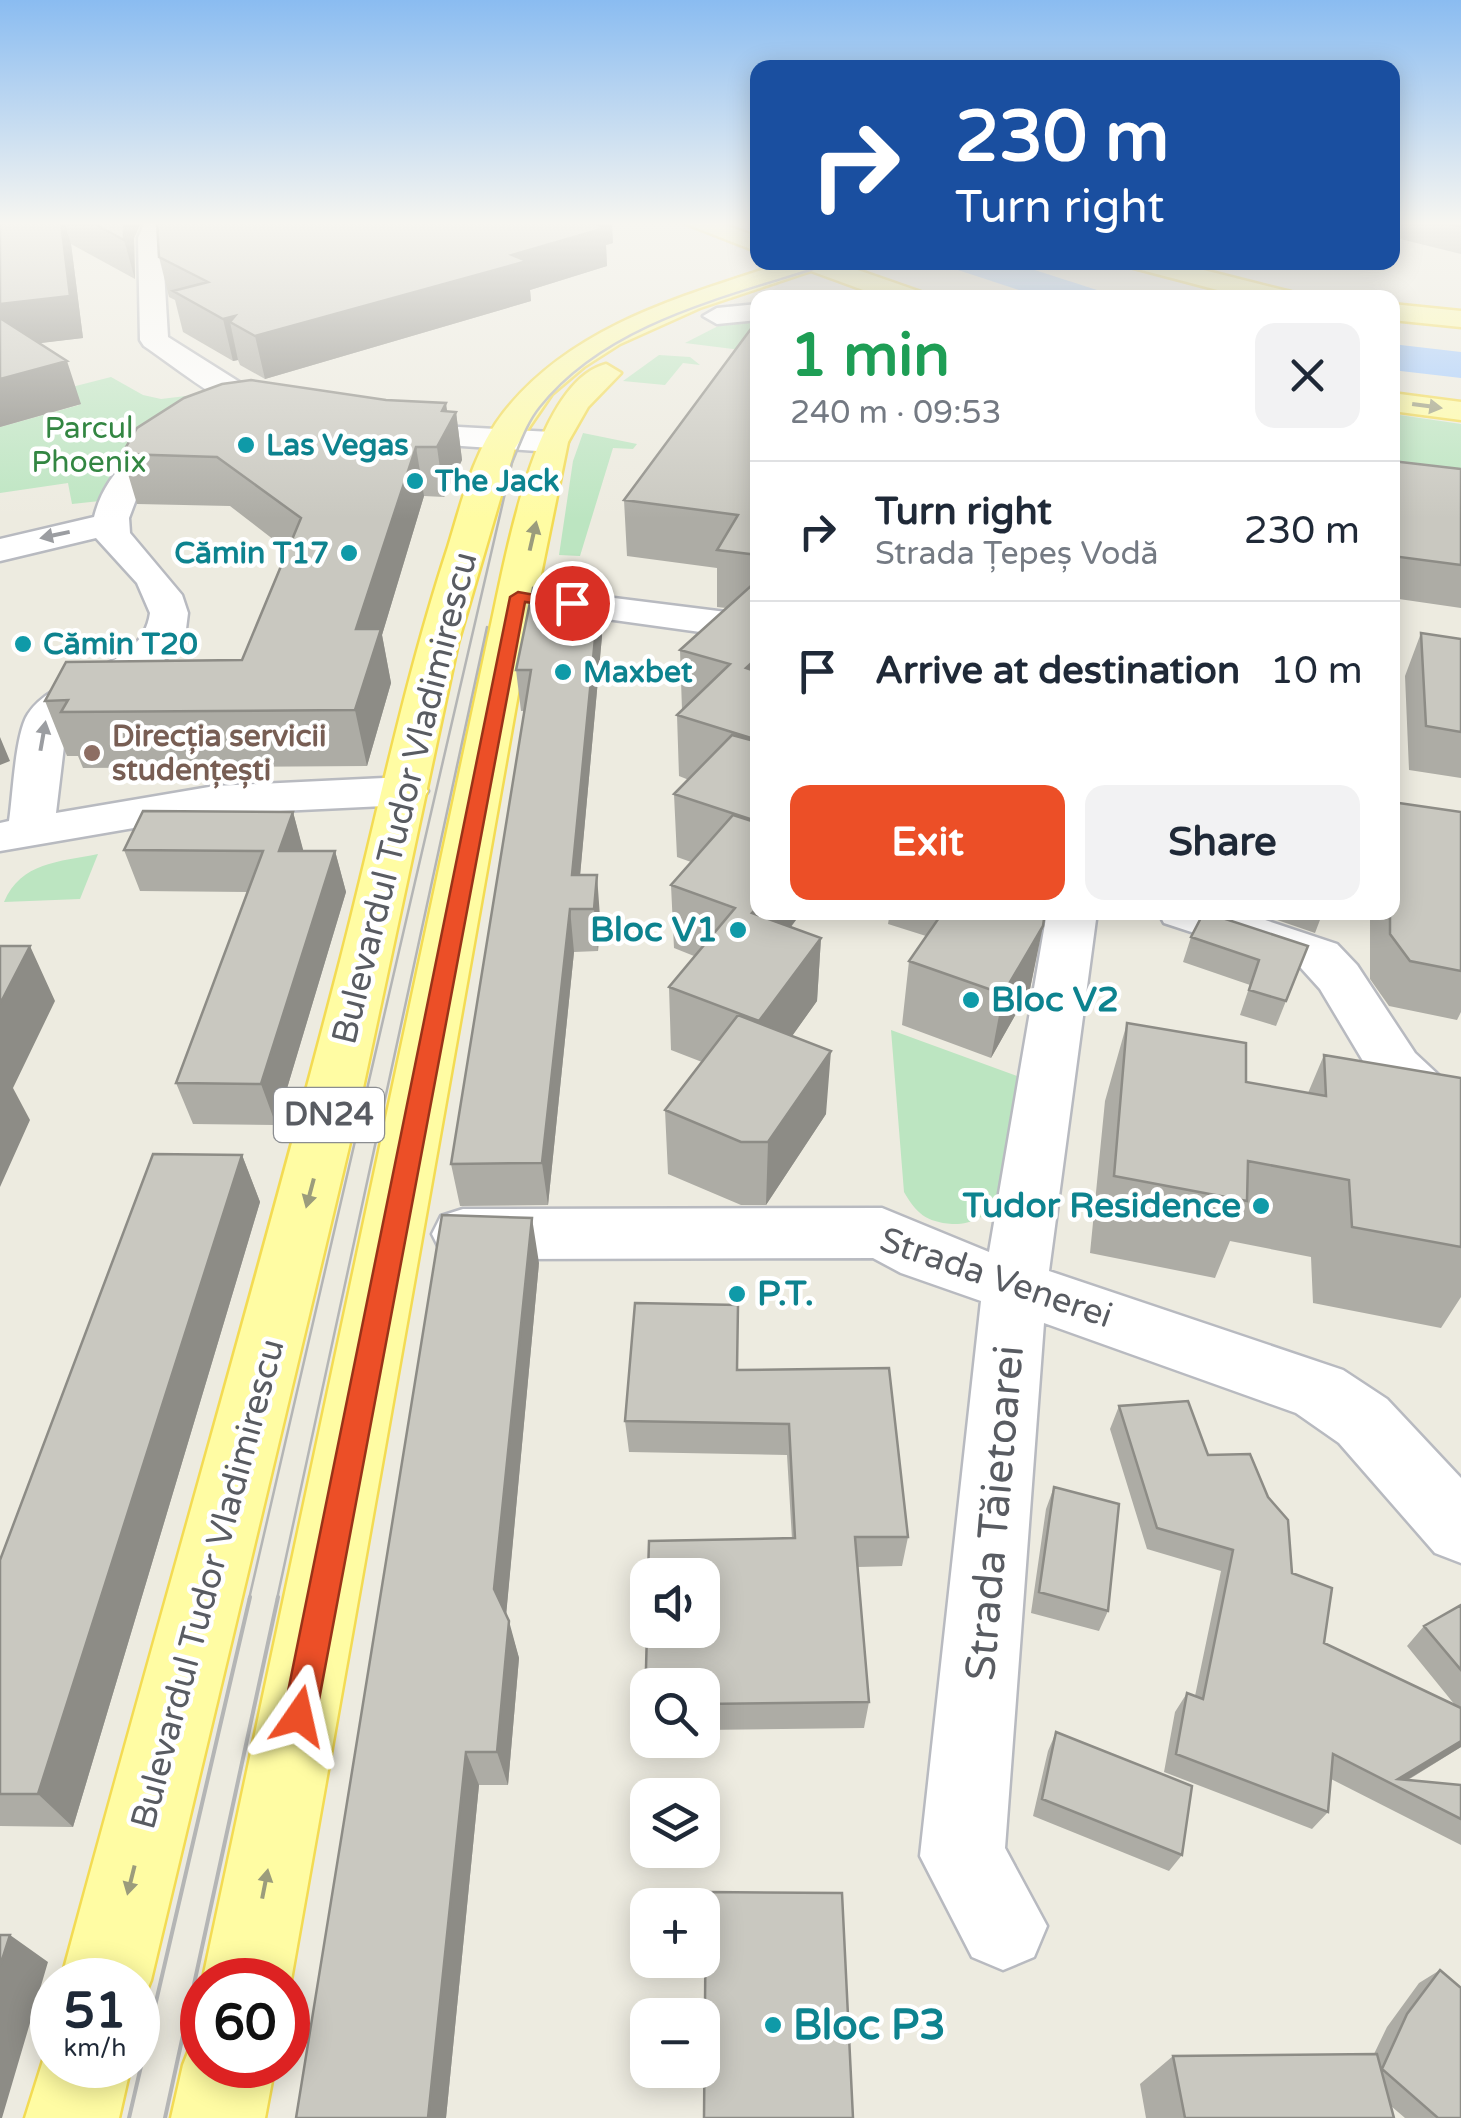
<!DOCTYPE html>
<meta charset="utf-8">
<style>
:root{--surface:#fff;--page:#f2f2f3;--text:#1f2937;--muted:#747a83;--line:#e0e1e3;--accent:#ec4f27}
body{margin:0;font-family:"Varela Round",sans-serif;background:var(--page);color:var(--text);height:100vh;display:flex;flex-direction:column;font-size:38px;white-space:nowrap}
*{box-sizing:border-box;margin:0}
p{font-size:32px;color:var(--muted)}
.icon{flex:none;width:55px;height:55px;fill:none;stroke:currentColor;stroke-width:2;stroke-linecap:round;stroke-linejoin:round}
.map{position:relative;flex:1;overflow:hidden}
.drawer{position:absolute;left:750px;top:290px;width:650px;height:630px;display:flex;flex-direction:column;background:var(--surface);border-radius:20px;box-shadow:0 5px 25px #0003}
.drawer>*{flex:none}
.hud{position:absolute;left:750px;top:60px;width:650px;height:210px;border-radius:20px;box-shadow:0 5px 25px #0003;background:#1a4fa0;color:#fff;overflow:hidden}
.tools{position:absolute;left:630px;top:1558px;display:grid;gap:20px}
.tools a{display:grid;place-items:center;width:90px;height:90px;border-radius:20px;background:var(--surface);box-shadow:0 5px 25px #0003;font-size:50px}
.speed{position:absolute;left:30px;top:1958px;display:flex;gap:20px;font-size:50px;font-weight:700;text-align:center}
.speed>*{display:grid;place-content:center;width:130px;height:130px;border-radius:50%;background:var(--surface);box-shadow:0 5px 25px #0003;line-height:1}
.speed small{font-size:25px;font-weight:400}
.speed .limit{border:15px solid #d22;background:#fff;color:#111}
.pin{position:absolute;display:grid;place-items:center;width:85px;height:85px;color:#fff;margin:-42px;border:5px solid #fff;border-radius:50%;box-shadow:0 2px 10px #0007}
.me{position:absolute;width:110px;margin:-55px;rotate:11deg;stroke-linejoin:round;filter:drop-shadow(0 0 8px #0008)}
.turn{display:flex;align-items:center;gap:35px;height:210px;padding:0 40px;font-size:45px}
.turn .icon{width:130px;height:130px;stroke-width:2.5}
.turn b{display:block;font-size:70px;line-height:85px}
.round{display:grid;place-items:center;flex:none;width:105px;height:105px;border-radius:20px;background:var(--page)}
.summary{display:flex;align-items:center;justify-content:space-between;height:170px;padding:0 40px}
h1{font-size:60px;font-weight:700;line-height:75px;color:#1e9e55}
.action{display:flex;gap:20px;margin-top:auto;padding:20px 40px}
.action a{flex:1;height:115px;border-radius:20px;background:var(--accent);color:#fff;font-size:40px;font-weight:700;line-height:115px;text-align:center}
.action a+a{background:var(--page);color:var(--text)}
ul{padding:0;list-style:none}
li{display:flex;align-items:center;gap:30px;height:140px;padding:0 40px;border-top:2px solid var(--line)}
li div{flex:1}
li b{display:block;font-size:38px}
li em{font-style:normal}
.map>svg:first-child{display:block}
.green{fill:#bce5c1}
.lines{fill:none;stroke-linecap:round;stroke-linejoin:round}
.river{fill:#9ec8ff;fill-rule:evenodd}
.minor-casing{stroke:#b8bac0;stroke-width:5}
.major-casing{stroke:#f3db53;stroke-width:5}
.minor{fill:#fff;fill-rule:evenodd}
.major{fill:#fffca3;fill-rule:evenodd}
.tram-far1{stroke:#b4b5b5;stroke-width:2.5}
.tram{stroke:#b4b5b5;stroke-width:4}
.wall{fill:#adaca5}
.shaded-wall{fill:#8d8c86}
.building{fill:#c9c8c0;stroke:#8d8c86;stroke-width:2.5}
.oneway{fill:#9b9c7c}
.oneway2{fill:#9b9da1}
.route{fill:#ec4f27;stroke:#993319;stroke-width:2.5}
.culture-dot{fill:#0f9aa8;stroke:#fff;stroke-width:4}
.education-dot{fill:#8d6e63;stroke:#fff;stroke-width:4}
.labels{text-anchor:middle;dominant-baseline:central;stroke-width:9;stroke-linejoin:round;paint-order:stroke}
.far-park-label{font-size:30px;fill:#338642;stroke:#fff}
.far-culture-label{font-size:30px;font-weight:bold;fill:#0d838f;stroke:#fff;text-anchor:start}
.far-education-label{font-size:30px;font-weight:bold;fill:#785e54;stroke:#fff;text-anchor:start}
.shield{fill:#fff;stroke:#8b8d91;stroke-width:2.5}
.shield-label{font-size:32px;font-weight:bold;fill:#595c62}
.street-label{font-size:35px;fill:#595c62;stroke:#fff}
.culture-label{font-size:35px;font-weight:bold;fill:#0d838f;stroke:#fff;text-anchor:end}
.near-street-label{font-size:42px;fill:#595c62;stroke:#fff}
.near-culture-label{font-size:42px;font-weight:bold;fill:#0d838f;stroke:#fff;text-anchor:start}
</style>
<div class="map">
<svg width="1461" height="2118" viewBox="0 0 1461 2118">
<rect width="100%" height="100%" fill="#edebe0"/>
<path class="green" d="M 757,317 L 757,327 L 741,350 L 685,343 L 724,323 Z
M 659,355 L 690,357 L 700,365 L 683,363 L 665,385 L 623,381 Z
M 111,377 L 143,395 L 161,399 L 186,396 L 214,410 L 100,501 L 72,504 L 68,483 L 0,493 L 0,427 L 79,405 L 60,390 Z
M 1393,414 L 1461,424 L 1461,490 L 1393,481 Z
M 583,433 L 637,444 L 633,449 L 613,448 L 580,556 L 559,555 L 573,461 Z
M 98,854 L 80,899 L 4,902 C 21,862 59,862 98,854 Z
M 891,1030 L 1017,1076 C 1013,1107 1009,1174 998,1200 C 991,1216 969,1225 952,1224 C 926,1222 916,1213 904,1192 Z"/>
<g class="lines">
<path class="river" d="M 953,262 L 1010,262 L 1097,290 L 1102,298 L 1043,298 L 958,270 Z
M 1392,344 L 1461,352 L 1461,378 L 1392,370 Z"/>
<defs>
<path id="minor" d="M 145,222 L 169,222 L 162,238 L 168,337 L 268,400 L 296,408 L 301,415 L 296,422 C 253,432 180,370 144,346 L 140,340 L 138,238 Z
M 758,304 L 758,320 L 717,324 L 703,316 L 717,308 Z
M 384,423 L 552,432 L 568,442 L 552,452 L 373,440 L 368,433 Z
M 188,426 L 204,436 L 143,481 L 129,518 L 130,533 L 182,595 L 188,613 L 186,629 L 170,655 L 150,672 L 67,721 L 56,813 L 215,786 L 405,777 L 421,781 L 428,791 L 421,801 L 405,805 L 215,814 L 0,851 L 0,823 L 9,821 C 13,795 15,734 28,714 C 58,669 142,672 150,613 L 137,583 L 96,538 L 0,561 L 0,539 L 94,517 C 105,472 144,437 188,426 Z
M 526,587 L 758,616 L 758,640 L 513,606 L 507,598 L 513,590 Z
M 1047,912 L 1097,912 L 1049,1271 L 1343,1370 L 1387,1399 L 1461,1478 L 1461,1563 L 1435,1553 L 1339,1443 L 1296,1413 L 1044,1323 L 1005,1848 L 1047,1926 L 1034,1957 L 1003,1970 L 972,1957 L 920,1856 L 981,1301 L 901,1273 L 873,1258 L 463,1259 L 441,1252 L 432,1234 L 441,1216 L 463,1209 L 882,1208 L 989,1252 Z
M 1158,912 L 1241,912 L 1337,944 L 1357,965 L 1415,1053 L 1461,1096 L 1461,1152 L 1441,1145 L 1375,1081 L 1320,989 L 1301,968 L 1164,923 Z"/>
<path id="major" d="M 681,222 L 717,222 L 758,237 L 758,252 Z
M 786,262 L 835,262 L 921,292 L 925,298 L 885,298 L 811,271 L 700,308 L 620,344 L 584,367 L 552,394 L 515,448 L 458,643 L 363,1088 L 151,1980 L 138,2012 L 138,1980 L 61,1980 C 152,1641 251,1305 339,965 C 375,826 403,684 448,547 C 462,501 474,450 504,412 C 574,324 684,296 786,262 Z
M 1127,262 L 1172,262 L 1291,292 L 1295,298 L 1248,298 L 1130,267 Z
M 1392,304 L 1461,311 L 1461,327 L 1392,320 Z
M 606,364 L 621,373 L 588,407 L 568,442 L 527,643 L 291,1980 L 288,1988 L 288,1980 L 202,1983 L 487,643 C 503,576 531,383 606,364 Z
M 1392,393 L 1461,402 L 1461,420 L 1392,411 Z
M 202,2030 L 202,2065 L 275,2065 L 265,2118 L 171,2118 L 183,2065 L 196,2032 Z
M 52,2032 L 52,2065 L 131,2065 L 119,2118 L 25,2118 Z"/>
</defs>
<use href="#minor" class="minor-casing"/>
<use href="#major" class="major-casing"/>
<use href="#minor" class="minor"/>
<use href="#major" class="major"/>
<path class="tram-far1" d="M 249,1599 L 512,463 C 520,444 527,423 540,407 C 609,320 734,296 835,262
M 277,1599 L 487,627"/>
<path class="tram" d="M 129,2118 L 250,1597
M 165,2118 L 278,1597"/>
</g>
<path class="wall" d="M 0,222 L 141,222 L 134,238 L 135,279 L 71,244 L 83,338 L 39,343 L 81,404 L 0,427 Z
M 1392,222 L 1461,222 L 1461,254 L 1392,237 Z
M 613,243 L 606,245 L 607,266 L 530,290 L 531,301 L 265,379 L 240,365 L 238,360 L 233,361 L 183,332 L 175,300 L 169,297 L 159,257 Z
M 758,322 L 758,912 L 802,912 L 791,927 L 821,938 L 817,1001 L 792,1036 L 826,1114 L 766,1205 L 741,1205 L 668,1174 L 665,1110 L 702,1062 L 671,1050 L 669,987 L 694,956 L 674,948 L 671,885 L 691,862 L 677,857 L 674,794 L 689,780 L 679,776 L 677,715 L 682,710 L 680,650 L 726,608 L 717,607 L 717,568 L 627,556 L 624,500 Z
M 447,411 L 456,412 L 462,460 L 444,497 L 424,496 L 382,635 L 391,683 L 367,766 L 83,768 L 78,756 L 67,756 L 45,701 L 242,660 L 287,550 L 230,506 L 137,504 L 122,454 Z
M 1392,461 L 1461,469 L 1461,608 L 1392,598 Z
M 1421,633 L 1461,639 L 1461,778 L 1409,770 L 1405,676 Z
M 602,636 L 580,875 L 600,917 L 598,951 L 574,952 L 548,1205 L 460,1206 L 451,1164 L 525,711 L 521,711 L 516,670 Z
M 293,812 L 303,851 L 335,851 L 346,892 L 276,1125 L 193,1124 L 176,1083 L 248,892 L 140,891 L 124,850 Z
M 1461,812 L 1461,1012 L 1457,1020 L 1389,1006 L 1370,979 L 1370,912 L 1392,912 Z
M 890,912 L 1045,912 L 1030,989 L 991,1058 L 902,1025 L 909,961 L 926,936 L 888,924 Z
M 1254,912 L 1323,912 L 1315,933 Z
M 1191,937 L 1308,946 L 1276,1026 L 1240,1015 L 1250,985 L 1183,962 Z
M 1127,1023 L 1246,1082 L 1308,1093 L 1324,1055 L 1461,1078 L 1461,1297 L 1441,1328 L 1313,1303 L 1311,1257 L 1230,1241 L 1215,1278 L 1090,1253 L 1105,1101 Z
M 242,1155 L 260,1202 L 73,1827 L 0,1826 L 0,1560 Z
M 539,1263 L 506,1614 L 519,1658 L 508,1785 L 479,1785 L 446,2118 L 296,2118 Z
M 635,1303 L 738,1305 L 737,1370 L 889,1368 L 908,1537 L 902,1566 L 857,1567 L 869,1702 L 864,1728 L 702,1730 L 702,1685 L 648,1685 L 648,1725 L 645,1705 L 648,1595 L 648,1630 L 702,1630 L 702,1575 L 648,1575 L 649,1541 L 792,1539 L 787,1455 L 629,1452 L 625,1421 Z
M 1119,1406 L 1208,1455 L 1292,1573 L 1324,1643 L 1455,1705 L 1407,1646 L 1424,1626 L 1461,1605 L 1461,1747 L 1408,1780 L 1461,1785 L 1461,1845 L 1331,1779 L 1328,1812 L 1312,1829 L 1164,1772 L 1175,1712 L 1187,1693 L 1195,1696 L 1221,1571 L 1147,1549 L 1110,1429 Z
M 1054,1487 L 1108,1611 L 1099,1631 L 1031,1613 L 1046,1509 Z
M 1056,1732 L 1182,1855 L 1169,1871 L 1033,1816 L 1048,1751 Z
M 1440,1970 L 1461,2118 L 1405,2118 L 1391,2106 L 1394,2118 L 1146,2118 L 1140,2084 L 1173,2056 L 1374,2054 L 1387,2027 L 1419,1983 Z"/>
<path class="shaded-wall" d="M 61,222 L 64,222 L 71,244 L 83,338 L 0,348 L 0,304 Z
M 124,222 L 141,222 L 134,238 L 135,279 L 124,240 Z
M 574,222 L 612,222 L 613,243 L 606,245 L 607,266 L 530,290 L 531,301 L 265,379 L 255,336 L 512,255 Z
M 235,316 L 230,322 L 238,360 L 233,361 L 223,319 Z
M 67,361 L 81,404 L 0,427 L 0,379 Z
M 446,403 L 449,424 L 456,412 L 462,460 L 444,497 L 437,447 L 442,411 Z
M 416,447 L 424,496 L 382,635 L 391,683 L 367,766 L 355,710 L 356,629 Z
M 599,597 L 602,636 L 577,909 L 572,875 Z
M 758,657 L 758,716 L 746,668 Z
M 758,731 L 758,791 L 750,799 L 751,738 Z
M 0,737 L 10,761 L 0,765 Z
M 293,812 L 304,853 L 279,851 Z
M 335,851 L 346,892 L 276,1125 L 261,1084 Z
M 597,875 L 600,917 L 598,951 L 594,909 Z
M 758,907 L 758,912 L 802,912 L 752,977 L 752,913 Z
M 570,909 L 574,952 L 548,1205 L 542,1163 Z
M 1043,926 L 1030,989 L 991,1058 L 1003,994 Z
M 821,938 L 817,1001 L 758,1084 L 759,1021 Z
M 30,946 L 55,1001 L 13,1088 L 30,1120 L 0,1187 L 0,1004 Z
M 831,1051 L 826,1114 L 766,1205 L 768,1142 Z
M 242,1155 L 260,1202 L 73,1827 L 38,1794 Z
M 532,1218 L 539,1263 L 505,1627 L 494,1589 Z
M 509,1621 L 519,1658 L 508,1785 L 497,1752 Z
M 1461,1741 L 1461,1747 L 1397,1786 L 1398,1779 Z
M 466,1752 L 479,1785 L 446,2118 L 428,2118 Z
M 10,1935 L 48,1962 L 2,2118 L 0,2118 L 0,1966 Z"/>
<path class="building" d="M 0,222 L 61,222 L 70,296 L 0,304 Z
M 91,222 L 124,222 L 124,240 Z
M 157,222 L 592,222 L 605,228 L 512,255 L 527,261 L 255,336 L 230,322 L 235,316 L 223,319 L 173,291 L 208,282 L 159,257 Z
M 1442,222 L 1461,222 L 1461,227 Z
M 0,318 L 67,361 L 0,379 Z
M 756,322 L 758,322 L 758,555 L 717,550 L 738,515 L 624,500 Z
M 251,380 L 386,400 L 446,403 L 442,411 L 456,412 L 437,447 L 416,447 L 356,629 L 381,629 L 355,710 L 61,712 L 68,700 L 45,701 L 66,662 L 242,660 L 301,518 L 217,457 L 122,454 L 137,428 L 184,398 L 222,384 Z
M 1392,461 L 1461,469 L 1461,565 L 1392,556 Z
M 752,585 L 758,585 L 758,657 L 746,668 L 758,672 L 758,731 L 751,738 L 677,715 L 730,664 L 680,650 Z
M 533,588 L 599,597 L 572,875 L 597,875 L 594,909 L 570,909 L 542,1163 L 451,1164 L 531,670 L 516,670 Z
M 1421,633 L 1461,639 L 1461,732 L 1426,726 Z
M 732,735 L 758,742 L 758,815 L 753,820 L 674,794 Z
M 1392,802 L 1461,812 L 1461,971 L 1410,961 L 1390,934 L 1390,912 L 1392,912 Z
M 143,811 L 293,812 L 279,851 L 335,851 L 261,1084 L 176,1083 L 263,851 L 124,850 Z
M 733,815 L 758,823 L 758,907 L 752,913 L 821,938 L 759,1021 L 669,987 L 735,908 L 671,885 Z
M 943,912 L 1045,912 L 1043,926 L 1003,994 L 909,961 Z
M 1204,912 L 1308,946 L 1286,1001 L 1249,990 L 1259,960 L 1191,937 Z
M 0,946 L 30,946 L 0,1004 Z
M 738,1015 L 831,1051 L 768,1142 L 741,1142 L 665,1110 Z
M 1127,1023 L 1246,1043 L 1246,1082 L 1326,1096 L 1324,1055 L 1461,1078 L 1461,1247 L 1352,1227 L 1349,1180 L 1248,1161 L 1247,1201 L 1114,1176 Z
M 153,1154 L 242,1155 L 38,1794 L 0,1794 L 0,1560 Z
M 442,1215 L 532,1218 L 494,1589 L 509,1621 L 497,1752 L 466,1752 L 428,2118 L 296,2118 Z
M 635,1303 L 738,1305 L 737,1370 L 889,1368 L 908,1537 L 855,1537 L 869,1702 L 702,1704 L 702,1685 L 648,1685 L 648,1705 L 645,1705 L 648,1595 L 648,1630 L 702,1630 L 702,1575 L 648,1575 L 649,1541 L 795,1538 L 789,1424 L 625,1421 Z
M 1188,1401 L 1208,1455 L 1250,1454 L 1268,1497 L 1288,1520 L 1292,1573 L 1332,1588 L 1324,1643 L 1461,1708 L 1461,1741 L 1398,1779 L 1461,1785 L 1461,1819 L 1333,1754 L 1328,1812 L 1176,1754 L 1187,1693 L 1203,1699 L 1233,1550 L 1157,1528 L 1119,1406 Z
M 1054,1487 L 1119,1504 L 1108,1611 L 1039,1592 Z
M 1461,1605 L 1461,1670 L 1424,1626 Z
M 1056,1732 L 1192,1786 L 1182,1855 L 1042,1799 Z
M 706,1892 L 842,1893 L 853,2118 L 704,2118 Z
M 0,1935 L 10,1935 L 0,1966 Z
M 1440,1970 L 1461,1988 L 1461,2118 L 1438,2118 L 1382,2069 L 1407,2014 Z
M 1377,2054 L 1394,2118 L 1185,2118 L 1173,2056 Z"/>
<defs><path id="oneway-solid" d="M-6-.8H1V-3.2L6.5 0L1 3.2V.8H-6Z" transform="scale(2.5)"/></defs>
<g class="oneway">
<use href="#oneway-solid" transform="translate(1427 406) rotate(8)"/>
<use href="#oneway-solid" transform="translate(533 536) rotate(-77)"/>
<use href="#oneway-solid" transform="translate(310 1193) rotate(105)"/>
<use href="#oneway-solid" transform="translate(131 1880) rotate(104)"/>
<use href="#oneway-solid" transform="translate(265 1884) rotate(-79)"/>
</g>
<g class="oneway2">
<use href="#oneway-solid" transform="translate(55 535) rotate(168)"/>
<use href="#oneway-solid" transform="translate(43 736) rotate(-80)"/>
</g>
<linearGradient id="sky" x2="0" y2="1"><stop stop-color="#8abcf1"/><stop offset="0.43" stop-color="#f7f6f1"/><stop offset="1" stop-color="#f7f6f1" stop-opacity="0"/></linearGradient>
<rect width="1461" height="519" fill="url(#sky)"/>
<path class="route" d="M 518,592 L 580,603 L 572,608 L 525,602 L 316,1716 L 311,1727 L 299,1732 L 288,1727 L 283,1716 L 510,597 Z"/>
<g class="culture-dot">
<circle cx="246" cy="445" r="10"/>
<circle cx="415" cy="481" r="10"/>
<circle cx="349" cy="553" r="10"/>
<circle cx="23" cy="644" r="10"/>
<circle cx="563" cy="672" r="10"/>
<circle cx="738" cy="930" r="10"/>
<circle cx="971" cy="1000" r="10"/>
<circle cx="1261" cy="1206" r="10"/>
<circle cx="737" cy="1294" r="10"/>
<circle cx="773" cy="2025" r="10"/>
</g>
<circle class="education-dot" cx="92" cy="753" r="10"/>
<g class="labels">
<g class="far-park-label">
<text x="89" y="428">Parcul<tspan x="89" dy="34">Phoenix</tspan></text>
</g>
<g class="far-culture-label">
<text x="266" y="445">Las Vegas</text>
<text x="435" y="481">The Jack</text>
<text x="329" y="553" text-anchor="end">Cămin T17</text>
<text x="43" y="644">Cămin T20</text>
<text x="583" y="672">Maxbet</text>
</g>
<g class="far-education-label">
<text x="112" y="736">Direcția servicii<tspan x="112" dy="34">studențești</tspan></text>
</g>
<rect class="shield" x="274" y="1088" width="110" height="54" rx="8"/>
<g class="shield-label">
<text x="329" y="1115">DN24</text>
</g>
<g class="street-label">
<text transform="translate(405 798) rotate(-76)">Bulevardul Tudor Vladimirescu</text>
<text transform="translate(996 1278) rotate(19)">Strada Venerei</text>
<text transform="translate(208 1584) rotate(-75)">Bulevardul Tudor Vladimirescu</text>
</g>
<g class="culture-label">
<text x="718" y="930">Bloc V1</text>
<text x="991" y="1000" text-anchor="start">Bloc V2</text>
<text x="1241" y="1206">Tudor Residence</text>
<text x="757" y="1294" text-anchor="start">P.T.</text>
</g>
<g class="near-street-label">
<text transform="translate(995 1513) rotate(-85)">Strada Tăietoarei</text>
</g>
<g class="near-culture-label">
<text x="793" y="2025">Bloc P3</text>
</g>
</g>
</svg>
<div class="tools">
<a><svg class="icon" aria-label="sound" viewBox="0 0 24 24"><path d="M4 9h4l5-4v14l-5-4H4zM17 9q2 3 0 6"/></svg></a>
<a><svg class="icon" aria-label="search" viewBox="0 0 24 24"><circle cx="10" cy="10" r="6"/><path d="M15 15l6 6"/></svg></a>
<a><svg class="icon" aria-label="layers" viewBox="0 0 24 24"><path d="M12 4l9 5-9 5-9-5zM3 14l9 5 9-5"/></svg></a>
<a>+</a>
<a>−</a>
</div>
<div class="speed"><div>51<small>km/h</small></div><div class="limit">60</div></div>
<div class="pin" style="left:572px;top:603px;background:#d93025"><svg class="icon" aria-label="arrive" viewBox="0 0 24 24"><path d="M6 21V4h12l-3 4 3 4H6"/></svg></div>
<svg class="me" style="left:299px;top:1716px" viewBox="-20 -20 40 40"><path d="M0-17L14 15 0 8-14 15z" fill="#ec4f27" stroke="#fff" stroke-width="4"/></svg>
<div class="hud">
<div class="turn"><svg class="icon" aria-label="right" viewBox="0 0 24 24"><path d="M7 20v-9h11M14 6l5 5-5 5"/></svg><div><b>230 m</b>Turn right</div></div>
</div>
<section class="drawer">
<div class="summary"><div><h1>1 min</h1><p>240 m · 09:53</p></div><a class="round"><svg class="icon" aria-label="close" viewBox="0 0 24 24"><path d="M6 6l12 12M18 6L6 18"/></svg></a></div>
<ul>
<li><svg class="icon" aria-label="right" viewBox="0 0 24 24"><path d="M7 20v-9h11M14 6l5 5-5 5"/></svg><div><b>Turn right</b><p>Strada Țepeș Vodă</p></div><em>230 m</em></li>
<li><svg class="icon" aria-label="arrive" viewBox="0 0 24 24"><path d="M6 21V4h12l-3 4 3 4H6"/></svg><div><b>Arrive at destination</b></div><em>10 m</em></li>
</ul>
<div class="action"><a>Exit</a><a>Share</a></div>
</section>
</div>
